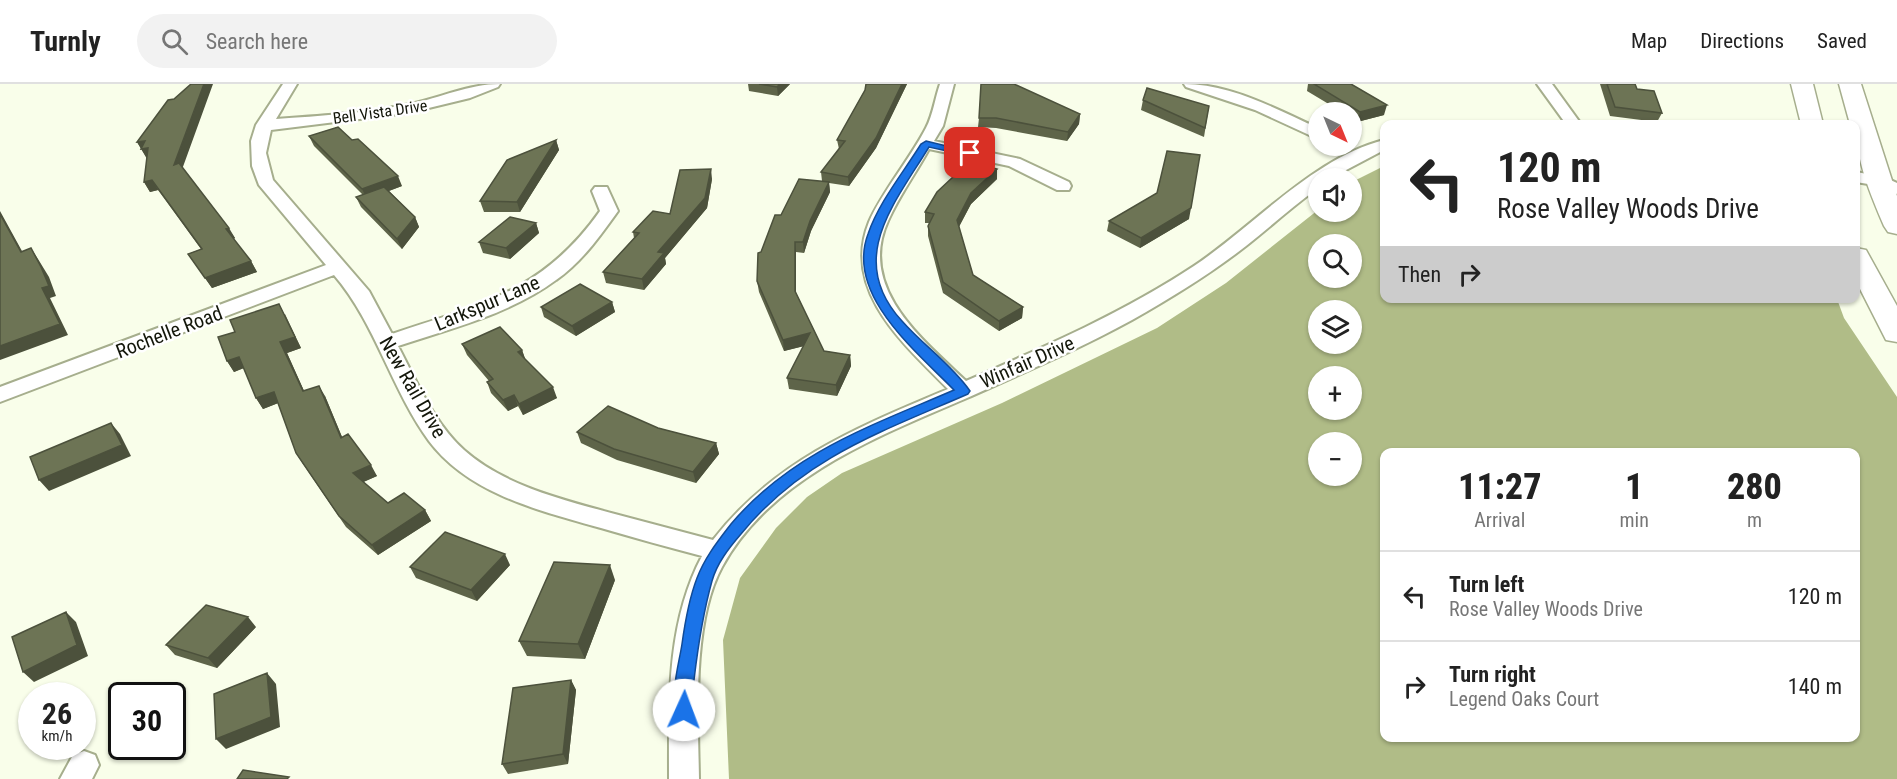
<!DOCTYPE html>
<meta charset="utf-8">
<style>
:root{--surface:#fff;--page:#f2f2f2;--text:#222;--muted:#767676;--line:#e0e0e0}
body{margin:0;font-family:"Roboto Condensed",sans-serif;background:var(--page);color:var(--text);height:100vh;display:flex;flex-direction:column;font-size:22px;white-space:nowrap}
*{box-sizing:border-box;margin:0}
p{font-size:20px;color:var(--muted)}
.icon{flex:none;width:33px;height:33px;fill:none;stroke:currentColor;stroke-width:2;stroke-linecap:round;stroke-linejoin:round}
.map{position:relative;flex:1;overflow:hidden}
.panel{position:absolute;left:1380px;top:364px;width:480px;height:294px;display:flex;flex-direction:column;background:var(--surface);border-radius:12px;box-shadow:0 2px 4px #0004}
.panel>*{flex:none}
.hud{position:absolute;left:1380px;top:36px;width:480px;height:183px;border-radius:12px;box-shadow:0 2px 4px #0004;background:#fff;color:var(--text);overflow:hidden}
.needle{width:39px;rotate:137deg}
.fabs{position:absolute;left:1308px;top:18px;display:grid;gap:12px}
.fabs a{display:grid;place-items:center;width:54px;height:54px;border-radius:50%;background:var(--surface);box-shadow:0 2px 4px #0004;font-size:30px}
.speed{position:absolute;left:18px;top:598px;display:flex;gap:12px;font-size:30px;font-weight:700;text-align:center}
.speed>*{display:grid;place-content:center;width:78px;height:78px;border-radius:50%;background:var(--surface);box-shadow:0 2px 4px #0004;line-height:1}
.speed small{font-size:15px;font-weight:400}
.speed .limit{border:3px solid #111;border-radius:9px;background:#fff;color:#111}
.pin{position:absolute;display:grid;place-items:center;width:51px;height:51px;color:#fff;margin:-26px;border-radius:12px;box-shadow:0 3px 9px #0006}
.me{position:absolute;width:66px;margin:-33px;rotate:2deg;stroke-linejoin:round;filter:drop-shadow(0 0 4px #0008)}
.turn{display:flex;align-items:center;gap:21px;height:126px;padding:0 18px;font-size:27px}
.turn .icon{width:78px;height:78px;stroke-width:2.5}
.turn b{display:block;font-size:42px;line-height:51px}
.then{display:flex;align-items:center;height:57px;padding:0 18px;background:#0003;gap:12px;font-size:22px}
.eta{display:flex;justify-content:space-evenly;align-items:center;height:102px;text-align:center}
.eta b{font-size:36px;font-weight:800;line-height:42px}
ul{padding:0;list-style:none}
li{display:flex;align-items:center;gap:18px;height:90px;padding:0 18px;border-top:2px solid var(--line)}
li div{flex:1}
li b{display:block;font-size:22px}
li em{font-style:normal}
header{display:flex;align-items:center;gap:36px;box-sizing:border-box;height:84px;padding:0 30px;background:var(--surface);border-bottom:2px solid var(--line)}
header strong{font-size:28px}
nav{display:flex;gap:33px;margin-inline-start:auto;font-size:21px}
.search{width:420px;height:54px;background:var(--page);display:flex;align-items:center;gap:15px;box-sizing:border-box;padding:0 21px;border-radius:33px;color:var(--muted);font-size:22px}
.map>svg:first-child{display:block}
.forest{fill:#b0bc87;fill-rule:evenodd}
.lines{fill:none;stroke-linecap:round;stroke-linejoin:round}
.street-casing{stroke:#a6ae8d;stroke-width:4}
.primary-casing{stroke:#a6ae8d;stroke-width:3}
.street{fill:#fff;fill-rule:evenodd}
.primary{fill:#fff;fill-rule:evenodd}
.wall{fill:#5e6449}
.shaded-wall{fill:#4c513c}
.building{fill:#6d7455;stroke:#4c513c;stroke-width:1.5}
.route{fill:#1a73e8;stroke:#114b97;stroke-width:1.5}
.labels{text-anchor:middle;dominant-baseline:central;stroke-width:5;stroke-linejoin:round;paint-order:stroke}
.far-street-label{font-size:16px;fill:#13160a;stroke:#fff}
.street-label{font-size:20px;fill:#13160a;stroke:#fff}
</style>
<header>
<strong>Turnly</strong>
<div class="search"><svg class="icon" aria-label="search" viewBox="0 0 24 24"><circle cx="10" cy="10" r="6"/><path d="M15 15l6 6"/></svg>Search here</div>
<nav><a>Map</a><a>Directions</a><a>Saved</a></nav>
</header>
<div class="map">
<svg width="1897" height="695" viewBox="0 0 1897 695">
<rect width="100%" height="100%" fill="#f9feea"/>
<path class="forest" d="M 1384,82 L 1384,214 L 1837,215 L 1844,234 L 1897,313 L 1897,695 L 729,695 L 723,556 L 740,494 L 776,444 L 807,413 L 842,389 L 1002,319 L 1157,244 L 1226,199 L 1318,126 L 1352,128 L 1352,98 ZM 1352,160 L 1352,194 L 1318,194 L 1318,160 ZM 1352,226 L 1352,260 L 1318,260 L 1318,226 ZM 1318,292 L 1352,292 L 1352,326 L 1318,326 ZM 1352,358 L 1352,392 L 1318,392 L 1318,358 ZM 1384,369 L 1856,369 L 1856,654 L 1384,654 Z"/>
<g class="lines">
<defs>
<path id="street" d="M 283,0 L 297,0 L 276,35 C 320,32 366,29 410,20 C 440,14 469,0 500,0 L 498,3 L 470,14 L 408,29 L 271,46 L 266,69 L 273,96 L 369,207 L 392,250 C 481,220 543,208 600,127 L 592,107 L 595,103 L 607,103 L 618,127 C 600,152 582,178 556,196 C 510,230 452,244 398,262 C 417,298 434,339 464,366 C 505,402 561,415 611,429 C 645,438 679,447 713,456 C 775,376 858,343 948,305 C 905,261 841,207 869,138 C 882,108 910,75 926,44 C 933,31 935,14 940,0 L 954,0 L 943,42 L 934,57 L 1020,75 L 1069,98 L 1071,102 L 1069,106 L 1057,106 L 1009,82 L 929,65 C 916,89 899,112 888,137 C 857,204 923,256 966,297 C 1044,263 1123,229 1194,182 C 1254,142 1313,74 1384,56 L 1384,66 L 1331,94 L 1318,94 L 1318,104 C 1293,122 1270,143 1246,162 C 1210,190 1171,214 1132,236 C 1079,265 1023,289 967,314 C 879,352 771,393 722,483 C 692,538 698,633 699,695 L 669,695 C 669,620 666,540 702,472 C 668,463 635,454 601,444 C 540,427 469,410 429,357 C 391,305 376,240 334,191 L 0,318 L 0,303 L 326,181 L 259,101 L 252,82 L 251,57 L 256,41 Z
M 1184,0 C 1231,0 1276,25 1318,44 L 1318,55 L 1255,26 L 1186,3 Z
M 1537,0 L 1552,0 L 1581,40 L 1566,40 Z
M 1856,88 L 1884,93 L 1897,99 L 1897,110 L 1874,101 L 1856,98 Z
M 84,667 L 95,671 L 99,681 L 92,695 L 60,695 L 73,671 Z"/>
<path id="primary" d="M 1791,0 L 1813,0 L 1823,40 L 1801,40 Z
M 1839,0 L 1861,0 L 1897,112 L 1897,150 L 1888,148 L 1884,142 C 1870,109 1856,77 1856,40 L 1850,40 Z
M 1856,164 L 1866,166 L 1897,222 L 1897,258 L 1886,256 L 1856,197 Z"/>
</defs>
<use href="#street" class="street-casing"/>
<use href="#primary" class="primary-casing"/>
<use href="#street" class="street"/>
<use href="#primary" class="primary"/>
</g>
<path class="wall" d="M 748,0 L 790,0 L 778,12 L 749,7 Z
M 866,0 L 907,0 L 876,64 L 849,102 L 829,99 L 830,108 L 811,147 L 804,169 L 796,168 L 796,209 L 824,267 L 850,271 L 851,282 L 837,312 L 789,305 L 787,294 L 804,262 L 784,267 L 759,208 L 757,197 L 761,168 L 781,131 L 822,97 L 821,88 L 839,65 L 837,56 L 865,6 Z
M 1308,0 L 1351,0 L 1384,31 L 1357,38 L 1352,34 L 1352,28 L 1342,28 L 1307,7 Z
M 1600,0 L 1635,0 L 1637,5 L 1662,29 L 1657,38 L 1610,32 Z
M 1143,16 L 1209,22 L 1204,53 L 1141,26 Z
M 1080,30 L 1079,40 L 1067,57 L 996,44 L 978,43 L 979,34 Z
M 309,52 L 402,102 L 389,107 L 415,133 L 419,143 L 402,165 L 361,123 L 356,113 L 363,111 L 314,62 Z
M 556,56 L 559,66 L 520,128 L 484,128 L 480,117 Z
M 137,58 L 182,84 L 235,154 L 233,155 L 251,177 L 257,188 L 212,204 L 188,170 L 201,165 L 158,106 L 150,108 L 144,98 L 147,74 Z
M 997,85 L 997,95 L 971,120 L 959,143 L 973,191 L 1023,223 L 1022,234 L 999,247 L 943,209 L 928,152 L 928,142 L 929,139 L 925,139 L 925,128 Z
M 712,95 L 707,124 L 665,174 L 666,180 L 644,206 L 606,199 L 603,188 L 634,154 L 633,148 L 670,130 Z
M 1157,109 L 1189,135 L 1140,164 L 1107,147 L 1109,137 Z
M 536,139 L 539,149 L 510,175 L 483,169 L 479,158 Z
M 612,218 L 615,228 L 576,252 L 544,233 L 541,223 Z
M 285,230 L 301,264 L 287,269 L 304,307 L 325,312 L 342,353 L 377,392 L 363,398 L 388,419 L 425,426 L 431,437 L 378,471 L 346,443 L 303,380 L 296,369 L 278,319 L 263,325 L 256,314 L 244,284 L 234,288 L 227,277 Z
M 462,260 L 522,266 L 525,275 L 557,314 L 523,331 L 518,322 L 508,327 L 491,309 L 487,298 L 489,297 L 467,271 Z
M 658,344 L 716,359 L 719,370 L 696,399 L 617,376 L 581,359 L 577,348 Z
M 510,481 L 477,517 L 416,494 L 410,483 Z
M 615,496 L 585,575 L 527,572 L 519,557 Z
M 256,543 L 217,584 L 175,571 L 166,561 Z
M 571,596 L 576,606 L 568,680 L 508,690 L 502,680 Z"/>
<path class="shaded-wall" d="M 204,0 L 213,0 L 180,91 L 174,81 Z
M 780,0 L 790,0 L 778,12 L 777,3 Z
M 902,0 L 907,0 L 876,64 L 849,102 L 848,93 Z
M 1387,21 L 1384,31 L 1357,38 L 1360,28 Z
M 1080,30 L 1079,40 L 1067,57 L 1068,48 Z
M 556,56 L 559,66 L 520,128 L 517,118 Z
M 145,57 L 154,74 L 147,75 L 137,58 Z
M 711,85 L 712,95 L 707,124 L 665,174 L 666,180 L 644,206 L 642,195 Z
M 997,85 L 997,95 L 971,120 L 957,146 L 957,136 L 971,109 Z
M 398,92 L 402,102 L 367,115 L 362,105 Z
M 152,96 L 158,106 L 150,108 L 144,98 Z
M 829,98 L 830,108 L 811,147 L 804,169 L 803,158 L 810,137 Z
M 1191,124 L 1189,135 L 1140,164 L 1141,154 Z
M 0,127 L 28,178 L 21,168 L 0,130 Z
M 415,133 L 419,143 L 402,165 L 397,155 Z
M 536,139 L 539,149 L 510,175 L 506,164 Z
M 229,144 L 235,154 L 232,156 L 226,145 Z
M 795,158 L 796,168 L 796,217 L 795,207 Z
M 31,164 L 38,175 L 49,193 L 56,212 L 50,214 L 68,251 L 0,276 L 0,262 L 42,204 Z
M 251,177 L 257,188 L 212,204 L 205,194 Z
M 612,218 L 615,228 L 576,252 L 572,242 Z
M 279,220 L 301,264 L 287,269 L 309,318 L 303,307 L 280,258 Z
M 1023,223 L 1022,234 L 999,247 L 999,237 Z
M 810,249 L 812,260 L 784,267 L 783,256 Z
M 522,266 L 526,277 L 518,268 Z
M 850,271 L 851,282 L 837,312 L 836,301 Z
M 239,273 L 246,283 L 234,288 L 227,277 Z
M 319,302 L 325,312 L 347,365 L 341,354 Z
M 553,303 L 557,314 L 523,331 L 519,320 Z
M 274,308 L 281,318 L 263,325 L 256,314 Z
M 514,311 L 518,322 L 508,327 L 503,316 Z
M 111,339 L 120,350 L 131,372 L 49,407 L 39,396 Z
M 716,359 L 719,370 L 696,399 L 693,388 Z
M 371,381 L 377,392 L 359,400 L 353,389 Z
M 425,426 L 431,437 L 378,471 L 372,461 Z
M 505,470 L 510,481 L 477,517 L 471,506 Z
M 610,481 L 615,496 L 585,575 L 578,560 Z
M 66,528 L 76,538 L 88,572 L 34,598 L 23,588 Z
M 248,533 L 256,543 L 217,584 L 208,574 Z
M 267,589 L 276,600 L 280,643 L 226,665 L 216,655 Z
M 571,596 L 576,606 L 568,680 L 563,670 Z"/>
<path class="building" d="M 191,0 L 204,0 L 174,81 L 179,79 L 229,144 L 226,145 L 251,177 L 205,194 L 188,170 L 202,165 L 152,96 L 144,98 L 148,64 L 141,65 L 145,57 L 137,58 L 168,16 L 174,15 Z
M 759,0 L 780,0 L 777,3 Z
M 866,0 L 902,0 L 876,54 L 848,93 L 821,88 L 845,57 L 837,56 L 865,6 Z
M 981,0 L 1014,0 L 1080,30 L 1068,48 L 996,34 L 979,34 Z
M 1314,0 L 1351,0 L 1387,21 L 1360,28 Z
M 1607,0 L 1635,0 L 1637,5 L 1654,7 L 1662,29 L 1615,23 Z
M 1147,4 L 1209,22 L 1205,44 L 1143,16 Z
M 338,43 L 352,56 L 358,55 L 398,92 L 362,105 L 309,52 Z
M 556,56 L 517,118 L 480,117 L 507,76 Z
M 1167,67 L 1200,71 L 1191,124 L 1141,154 L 1109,137 L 1157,109 Z
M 970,77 L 997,85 L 971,109 L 957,136 L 973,191 L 1023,223 L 999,237 L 943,198 L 928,142 L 934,130 L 925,128 L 937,108 Z
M 711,85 L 705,114 L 658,168 L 664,169 L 642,195 L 603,188 L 639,149 L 633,148 L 653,127 L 670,130 L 680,86 Z
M 799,95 L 829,98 L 810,137 L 803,158 L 795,158 L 795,207 L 824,267 L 850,271 L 836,301 L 787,294 L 810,249 L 783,256 L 757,197 L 758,169 L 761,168 L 775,131 L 781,131 Z
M 384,103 L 415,133 L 397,155 L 356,113 Z
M 0,130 L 21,168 L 31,164 L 41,183 L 49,202 L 42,204 L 60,240 L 0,262 Z
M 510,133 L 536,139 L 506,164 L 479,158 Z
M 580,200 L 612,218 L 572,242 L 541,223 Z
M 279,220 L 295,253 L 280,258 L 303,307 L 319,302 L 341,354 L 348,350 L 371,381 L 353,389 L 388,419 L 404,409 L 425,426 L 372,461 L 339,432 L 296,369 L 274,308 L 256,314 L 239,273 L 227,277 L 218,253 L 235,248 L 230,236 Z
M 500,243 L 522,266 L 518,268 L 553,303 L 519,320 L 514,311 L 503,316 L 487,298 L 493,295 L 462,260 Z
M 608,322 L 658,344 L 716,359 L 693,388 L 614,365 L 577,348 Z
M 111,339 L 122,361 L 39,396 L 30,373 Z
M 445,448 L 505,470 L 471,506 L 410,483 Z
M 554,478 L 610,481 L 578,560 L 519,557 Z
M 206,521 L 248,533 L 208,574 L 166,561 Z
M 66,528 L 77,561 L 23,588 L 12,553 Z
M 267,589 L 271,633 L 216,655 L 214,610 Z
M 571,596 L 563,670 L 502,680 L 513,604 Z
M 243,686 L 289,693 L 287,695 L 237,695 Z"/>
<path class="route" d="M 926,57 L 975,69 L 970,72 L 929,63 C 895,119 845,175 902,237 C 923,261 952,281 970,307 L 968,310 C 881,348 803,374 741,450 C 729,464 717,479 712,497 C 703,529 698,562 694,596 C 693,607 695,621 690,632 L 684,634 L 678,632 C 669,612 679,580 682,560 C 685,538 689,515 697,494 C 705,473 718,457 731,440 C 792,368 871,342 954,306 C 917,268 845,211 868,150 C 879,118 903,89 921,60 Z"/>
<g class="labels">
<g class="far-street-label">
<text transform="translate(380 28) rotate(-8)">Bell Vista Drive</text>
</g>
<g class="street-label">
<text transform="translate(487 219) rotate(-23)">Larkspur Lane</text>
<text transform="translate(169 248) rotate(-21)">Rochelle Road</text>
<text transform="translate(1027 278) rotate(-24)">Winfair Drive</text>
<text transform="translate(413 303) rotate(60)">New Rail Drive</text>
</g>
</g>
</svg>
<div class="fabs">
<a><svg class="needle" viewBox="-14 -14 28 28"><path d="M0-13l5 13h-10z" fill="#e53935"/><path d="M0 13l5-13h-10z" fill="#767676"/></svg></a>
<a><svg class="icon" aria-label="sound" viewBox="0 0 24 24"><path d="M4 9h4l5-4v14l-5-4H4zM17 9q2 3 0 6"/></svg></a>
<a><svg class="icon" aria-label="search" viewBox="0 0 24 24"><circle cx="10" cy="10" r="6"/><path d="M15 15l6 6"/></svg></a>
<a><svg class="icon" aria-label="layers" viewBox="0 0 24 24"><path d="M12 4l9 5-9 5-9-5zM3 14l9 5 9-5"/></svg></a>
<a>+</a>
<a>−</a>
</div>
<div class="speed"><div>26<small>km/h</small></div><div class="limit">30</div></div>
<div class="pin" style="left:970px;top:69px;background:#d93025"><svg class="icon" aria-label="arrive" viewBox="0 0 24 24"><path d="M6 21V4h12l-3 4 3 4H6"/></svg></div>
<svg class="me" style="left:684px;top:626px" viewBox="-20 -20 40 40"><circle r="19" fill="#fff"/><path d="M0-13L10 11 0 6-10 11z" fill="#1a73e8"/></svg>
<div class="hud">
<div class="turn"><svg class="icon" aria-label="left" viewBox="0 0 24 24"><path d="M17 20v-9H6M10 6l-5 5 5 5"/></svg><div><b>120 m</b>Rose Valley Woods Drive</div></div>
<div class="then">Then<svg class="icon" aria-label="right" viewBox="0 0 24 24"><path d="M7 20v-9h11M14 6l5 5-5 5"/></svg></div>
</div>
<section class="panel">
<div class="eta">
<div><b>11:27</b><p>Arrival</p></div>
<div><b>1</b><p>min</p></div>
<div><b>280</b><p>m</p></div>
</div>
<ul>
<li><svg class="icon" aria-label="left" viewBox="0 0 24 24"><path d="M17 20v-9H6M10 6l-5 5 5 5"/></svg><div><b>Turn left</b><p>Rose Valley Woods Drive</p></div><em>120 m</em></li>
<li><svg class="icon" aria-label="right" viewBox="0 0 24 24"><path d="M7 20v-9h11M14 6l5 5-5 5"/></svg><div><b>Turn right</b><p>Legend Oaks Court</p></div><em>140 m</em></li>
</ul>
</section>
</div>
